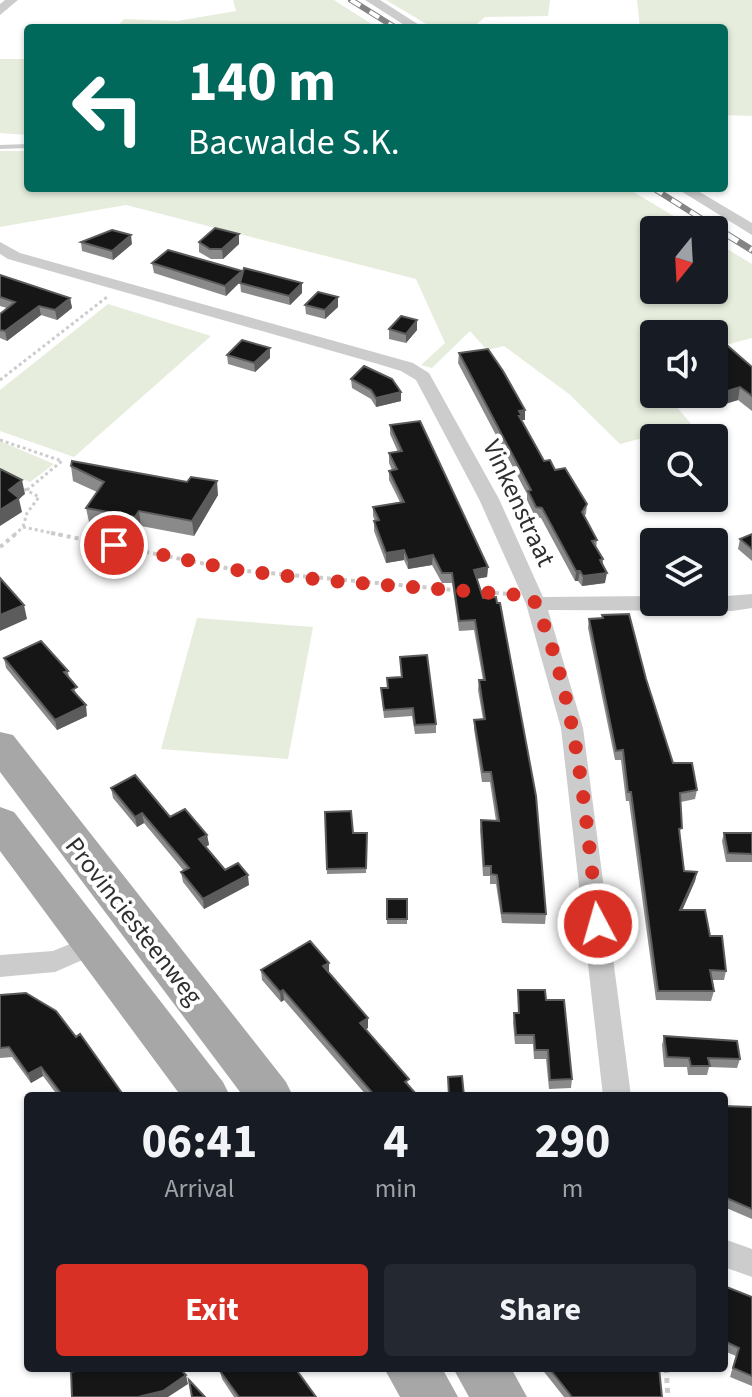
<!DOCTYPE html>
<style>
:root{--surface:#171b24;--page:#242831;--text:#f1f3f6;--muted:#9ea1a6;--accent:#d93025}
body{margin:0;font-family:"Source Sans 3",sans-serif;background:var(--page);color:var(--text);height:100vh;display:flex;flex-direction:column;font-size:30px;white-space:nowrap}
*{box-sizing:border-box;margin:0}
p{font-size:26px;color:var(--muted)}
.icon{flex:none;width:44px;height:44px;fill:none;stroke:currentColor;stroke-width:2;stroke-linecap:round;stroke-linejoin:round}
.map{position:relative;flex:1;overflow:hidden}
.details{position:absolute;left:24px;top:1092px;width:704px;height:280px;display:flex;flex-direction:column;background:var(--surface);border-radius:8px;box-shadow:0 2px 6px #0004}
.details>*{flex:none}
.hud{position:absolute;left:24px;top:24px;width:704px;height:168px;border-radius:8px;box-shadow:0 2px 6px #0004;background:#00695c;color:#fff;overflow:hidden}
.needle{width:52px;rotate:198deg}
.fabs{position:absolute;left:640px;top:216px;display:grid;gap:16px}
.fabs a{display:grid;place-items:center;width:88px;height:88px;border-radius:8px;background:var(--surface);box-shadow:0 2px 6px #0004;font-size:40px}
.pin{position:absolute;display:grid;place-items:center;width:68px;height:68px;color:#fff;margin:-34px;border:4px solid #fff;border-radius:50%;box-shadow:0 2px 8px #0007}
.me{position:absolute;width:88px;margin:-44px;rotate:354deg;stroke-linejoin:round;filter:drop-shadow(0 0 6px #0008)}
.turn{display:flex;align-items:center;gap:28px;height:168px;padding:0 32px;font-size:36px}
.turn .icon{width:104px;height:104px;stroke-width:2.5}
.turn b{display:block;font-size:56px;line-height:68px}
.eta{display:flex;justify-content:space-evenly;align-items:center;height:136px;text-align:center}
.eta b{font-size:48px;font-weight:700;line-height:56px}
.cta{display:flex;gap:16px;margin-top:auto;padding:16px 32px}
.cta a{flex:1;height:92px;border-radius:8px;background:var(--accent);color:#fff;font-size:32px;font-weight:700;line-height:92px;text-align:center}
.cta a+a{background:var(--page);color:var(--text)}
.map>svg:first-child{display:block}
.green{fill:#e6eddd}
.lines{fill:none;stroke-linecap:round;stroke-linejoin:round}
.path-far2{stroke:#ccc;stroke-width:3;stroke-dasharray:3 3;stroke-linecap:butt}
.path-far1{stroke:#ccc;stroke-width:4;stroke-dasharray:4 4;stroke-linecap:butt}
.path{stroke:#ccc;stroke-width:5;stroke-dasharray:5 5;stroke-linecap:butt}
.service{fill:#ccc;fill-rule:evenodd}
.minor{fill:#ccc;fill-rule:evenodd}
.primary{fill:#a7a7a7;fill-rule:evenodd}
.rail-far1-casing{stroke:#848484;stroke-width:6}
.rail-casing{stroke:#848484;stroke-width:7}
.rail-far1{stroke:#fff;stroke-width:4;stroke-dasharray:11;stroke-linecap:butt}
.rail{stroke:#fff;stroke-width:5;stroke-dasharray:14;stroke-linecap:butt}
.wall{fill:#8a8a8a}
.shaded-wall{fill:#5c5c5c}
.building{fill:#161616;stroke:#5c5c5c;stroke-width:2}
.route{stroke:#d93025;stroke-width:14;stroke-dasharray:0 25.2}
.labels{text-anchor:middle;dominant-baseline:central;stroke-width:8;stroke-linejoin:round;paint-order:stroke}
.street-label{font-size:26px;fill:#2f2f2f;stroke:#fff}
</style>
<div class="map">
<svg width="752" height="1397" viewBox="0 0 752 1397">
<rect width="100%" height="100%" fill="#fff"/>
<path class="green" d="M 233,0 L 334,0 L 378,28 L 116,28 L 124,19 L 177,21 L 236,11 Z
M 386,0 L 550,0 L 548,16 L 485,17 L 472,28 L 433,28 Z
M 637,0 L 752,0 L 752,116 L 724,115 L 724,28 L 640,28 Z
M 0,59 L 28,59 L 28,135 L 0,133 Z
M 0,151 L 28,151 L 28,188 L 627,188 L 697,230 L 654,230 L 654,290 L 714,290 L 714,241 L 752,264 L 752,338 L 714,348 L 714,334 L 654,334 L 654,370 L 645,374 L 654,383 L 654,394 L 666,394 L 692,425 L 620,444 L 569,394 L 504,346 L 487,350 L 470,331 L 432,368 L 421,365 L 445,343 L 416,279 L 126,205 L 0,227 Z
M 108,304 L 211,336 L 74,457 L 0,431 L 0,390 Z
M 0,441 L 54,464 L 30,482 L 0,469 Z
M 197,618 L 313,627 L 288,759 L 161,749 Z"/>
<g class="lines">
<path class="path-far2" d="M 0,380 L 107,297
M 0,440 L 62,461 L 27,490
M 19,486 L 39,497 L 27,513 L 23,527
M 23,527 L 61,535
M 14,535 L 23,527"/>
<path class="path-far1" d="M 51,533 L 236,570 L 454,590
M 0,547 L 17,533
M 479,592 L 510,594"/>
<path class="path" d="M 666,1368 L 668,1397"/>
<path class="service" d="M 28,144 L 28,148 L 0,149 L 0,145 Z"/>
<path class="minor" d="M 5,0 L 18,0 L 0,15 L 0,4 Z
M 365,0 L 380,0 L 424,28 L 409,28 Z
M 676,188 L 693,188 L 752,223 L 752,235 Z
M 0,242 L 20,253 L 413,363 L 429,373 L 499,499 L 543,597 L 654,596 L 654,602 L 714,602 L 714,597 L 752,594 L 752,608 L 732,611 L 548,610 L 583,728 L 631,1096 L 603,1096 L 561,728 L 526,604 L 479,499 L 416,380 L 401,371 L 378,364 L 8,259 L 0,254 Z
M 94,934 L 103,937 L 107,944 L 103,951 L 55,972 L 0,977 L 0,955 L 53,951 Z
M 724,1239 L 752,1249 L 752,1277 L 724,1267 Z"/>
<path class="primary" d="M 0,732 L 13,735 L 286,1082 L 293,1096 L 243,1096 L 0,772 Z
M 0,807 L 14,812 L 223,1082 L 230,1096 L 181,1096 L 0,851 Z
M 384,1368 L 442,1368 L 458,1397 L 400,1397 Z
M 453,1368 L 511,1368 L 527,1397 L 469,1397 Z"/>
<defs>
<path id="rail-far1" d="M 351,0 L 396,28
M 653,188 L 729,236"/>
<path id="rail" d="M 726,234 L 752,250"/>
</defs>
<use href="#rail-far1" class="rail-far1-casing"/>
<use href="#rail" class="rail-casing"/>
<use href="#rail-far1" class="rail-far1"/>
<use href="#rail" class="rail"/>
</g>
<path class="wall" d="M 81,242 L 132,244 L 113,260 L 82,251 Z
M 199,242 L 239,244 L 223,259 L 211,259 L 199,252 Z
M 152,263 L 242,271 L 242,275 L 302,283 L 302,293 L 290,305 L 241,292 L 240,282 L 226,296 L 154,273 Z
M 0,275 L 70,298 L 72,308 L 57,320 L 41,315 L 7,341 L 0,338 L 0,314 L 7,308 L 0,306 Z
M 305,305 L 338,307 L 325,319 L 306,314 Z
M 417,320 L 417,330 L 406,343 L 389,339 L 389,329 Z
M 270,348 L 270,358 L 255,372 L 228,364 L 227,355 Z
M 459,353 L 525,420 L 521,420 L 544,461 L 555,470 L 587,504 L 586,514 L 584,516 L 597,540 L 596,548 L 603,559 L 603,564 L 605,583 L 582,586 L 578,581 L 575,581 L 541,518 L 535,517 L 527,500 L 527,494 L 458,363 Z
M 653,364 L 654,364 L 654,379 L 651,376 Z
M 752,367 L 752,411 L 738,400 L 712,408 L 696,394 L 714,394 Z
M 351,379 L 401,392 L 401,401 L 376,407 L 371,399 L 352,388 Z
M 390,425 L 488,567 L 487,577 L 477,579 L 546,914 L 545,924 L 502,923 L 496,884 L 490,884 L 490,876 L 483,876 L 480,830 L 481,820 L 496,821 L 490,782 L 482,782 L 474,729 L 474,720 L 483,719 L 478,690 L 479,680 L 483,680 L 474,630 L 459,631 L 452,583 L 442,583 L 432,565 L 408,569 L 404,560 L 386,563 L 374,531 L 374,521 L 375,521 L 373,516 L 373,507 L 400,502 L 389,480 L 389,471 L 392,470 L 389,463 L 389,453 L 398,452 L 390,434 Z
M 71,466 L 218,495 L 194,536 L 141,526 L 137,532 L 89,522 L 86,508 L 97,492 L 73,481 Z
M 752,534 L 752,561 L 738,549 L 740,539 Z
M 602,615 L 646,679 L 673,763 L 697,790 L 695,799 L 681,802 L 680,836 L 684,871 L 697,872 L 695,881 L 682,910 L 710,936 L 726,971 L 724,980 L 712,980 L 714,991 L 711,1001 L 656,1000 L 629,801 L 626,801 L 621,760 L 615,760 L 588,628 L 589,619 L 602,618 Z
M 400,657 L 436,724 L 436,733 L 415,734 L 412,716 L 384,718 L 381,688 L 387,688 L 387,678 L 401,677 Z
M 4,658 L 68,671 L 69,678 L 87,716 L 57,730 L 6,668 Z
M 111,788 L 207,835 L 209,845 L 205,847 L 225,870 L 249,885 L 204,909 L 183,882 L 181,872 L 184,871 L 144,823 L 137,827 L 113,798 Z
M 325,812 L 353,833 L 367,833 L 366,873 L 327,874 Z
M 724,833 L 752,833 L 752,862 L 726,862 L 722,841 Z
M 387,899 L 407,899 L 407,924 L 387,924 Z
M 329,963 L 329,973 L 368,1018 L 368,1028 L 366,1029 L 418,1096 L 367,1096 L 284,1000 L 281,1002 L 262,980 L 261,970 Z
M 518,990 L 546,1000 L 572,1079 L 571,1088 L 549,1089 L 546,1059 L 534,1059 L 533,1044 L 515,1044 L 513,1023 L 514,1013 L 518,1013 Z
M 0,995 L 124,1096 L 58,1096 L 43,1076 L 31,1083 L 12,1057 L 0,1058 Z
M 664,1036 L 740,1059 L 737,1068 L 709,1067 L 707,1075 L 688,1075 L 687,1067 L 664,1067 L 662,1045 Z
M 724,1106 L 752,1107 L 752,1219 L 724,1207 Z
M 724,1286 L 752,1297 L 752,1386 L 730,1377 L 736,1356 L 724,1351 Z
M 541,1368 L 659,1368 L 662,1397 L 564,1397 Z
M 220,1371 L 316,1397 L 234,1397 L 222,1379 Z"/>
<path class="shaded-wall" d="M 239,234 L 239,244 L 223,259 L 222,249 Z
M 131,235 L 132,244 L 113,260 L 112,251 Z
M 242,271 L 242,280 L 226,296 L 225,286 Z
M 302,283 L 302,293 L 290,305 L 289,296 Z
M 338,297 L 338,307 L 325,319 L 325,310 Z
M 70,298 L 72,308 L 57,320 L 55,310 Z
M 39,306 L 41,315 L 7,341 L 5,331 Z
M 417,320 L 417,330 L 406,343 L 406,334 Z
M 270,348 L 270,358 L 255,372 L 254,363 Z
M 740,387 L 738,400 L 712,408 L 715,395 Z
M 401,392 L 401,401 L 376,407 L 376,398 Z
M 676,394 L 687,394 L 675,398 Z
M 525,410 L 525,420 L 521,420 L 521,426 L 519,411 Z
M 22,480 L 25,494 L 19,499 L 22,512 L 0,526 L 0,510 L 9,490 Z
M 217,481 L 218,495 L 194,536 L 192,521 Z
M 139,511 L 141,526 L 137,532 L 135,517 Z
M 404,550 L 404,560 L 386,563 L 386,553 Z
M 433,555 L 432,565 L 408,569 L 408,560 Z
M 488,567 L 487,577 L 474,579 L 474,570 Z
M 576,571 L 580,571 L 578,581 L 575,581 Z
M 607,573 L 605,583 L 582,586 L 583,576 Z
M 24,605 L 27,619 L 0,631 L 0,615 Z
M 86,705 L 87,716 L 57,730 L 55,720 Z
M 142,813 L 144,823 L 137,827 L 135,817 Z
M 207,835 L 209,845 L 200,849 L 199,839 Z
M 697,872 L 695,881 L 678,920 L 680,910 Z
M 248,875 L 249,885 L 204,909 L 203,899 Z
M 329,963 L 329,973 L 323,976 L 323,966 Z
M 283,990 L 284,1000 L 281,1002 L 280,992 Z
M 368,1018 L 368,1028 L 360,1032 L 360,1023 Z
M 41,1067 L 43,1076 L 31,1083 L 28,1074 Z
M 186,1375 L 188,1384 L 168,1397 L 138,1397 Z"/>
<path class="building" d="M 215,228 L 239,234 L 222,249 L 210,249 L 199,242 Z
M 112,230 L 131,235 L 112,251 L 81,242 Z
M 168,250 L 242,271 L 225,286 L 152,263 Z
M 244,268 L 302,283 L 289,296 L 240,283 Z
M 0,275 L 70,298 L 55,310 L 39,306 L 5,331 L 0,330 L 0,314 L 15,302 L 0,297 Z
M 318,292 L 338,297 L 325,310 L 305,305 Z
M 401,316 L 417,320 L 406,334 L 389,329 Z
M 242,340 L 270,348 L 254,363 L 227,355 Z
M 721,340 L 752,367 L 752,396 L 740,387 L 715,395 L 713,394 L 714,342 Z
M 488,349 L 503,371 L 525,410 L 519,411 L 522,416 L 519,416 L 544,461 L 550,460 L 555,470 L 565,468 L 587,504 L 582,512 L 597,540 L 592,541 L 603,559 L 600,560 L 607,573 L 583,576 L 580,571 L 576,571 L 542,508 L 536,507 L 528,491 L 531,490 L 459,353 Z
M 364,366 L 392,379 L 401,392 L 376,398 L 371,390 L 351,379 Z
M 420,421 L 488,567 L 474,570 L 483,598 L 496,597 L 497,603 L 500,603 L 536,796 L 546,914 L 502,913 L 497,875 L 491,874 L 491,866 L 484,866 L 481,820 L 499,821 L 491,772 L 483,772 L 474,720 L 485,719 L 479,680 L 485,680 L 475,620 L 459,621 L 452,573 L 442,573 L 433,555 L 408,560 L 404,550 L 386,553 L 374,521 L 379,520 L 373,507 L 404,502 L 389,471 L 397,469 L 389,453 L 402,451 L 390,425 Z
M 72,461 L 187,482 L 191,477 L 217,481 L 192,521 L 139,511 L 135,517 L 86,508 L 104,482 L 71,466 Z
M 0,469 L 22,480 L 9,490 L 19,498 L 0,510 Z
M 752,534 L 752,549 L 740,539 Z
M 0,578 L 24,605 L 0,615 Z
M 629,614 L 646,679 L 673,763 L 692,763 L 697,790 L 680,793 L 682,828 L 679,829 L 684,871 L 697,872 L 680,910 L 705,910 L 710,936 L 722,936 L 726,971 L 710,970 L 714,991 L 658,991 L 631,792 L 628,792 L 623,750 L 616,751 L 589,619 L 603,618 L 602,615 Z
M 41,641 L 68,671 L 64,672 L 77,687 L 72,690 L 86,705 L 55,720 L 4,658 Z
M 427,655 L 436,724 L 415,725 L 413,708 L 384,710 L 381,688 L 388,688 L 387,678 L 402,677 L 400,657 Z
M 135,775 L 170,817 L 185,809 L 207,835 L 199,839 L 225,870 L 238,863 L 248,875 L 203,899 L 181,872 L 189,868 L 142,813 L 135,817 L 111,788 Z
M 351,811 L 353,833 L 367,833 L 366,868 L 327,869 L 325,812 Z
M 724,833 L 752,833 L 752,854 L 728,853 Z
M 387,899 L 407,899 L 407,919 L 387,919 Z
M 310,941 L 329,963 L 323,966 L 368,1018 L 360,1023 L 409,1079 L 405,1082 L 418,1096 L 375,1096 L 283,990 L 280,992 L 261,970 Z
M 518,990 L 545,990 L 546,1000 L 564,1000 L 572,1079 L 550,1080 L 548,1050 L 535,1050 L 534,1035 L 516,1035 L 514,1013 L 519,1013 Z
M 26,993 L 56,1011 L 76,1037 L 80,1034 L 124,1096 L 63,1096 L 41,1067 L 28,1074 L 9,1047 L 0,1048 L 0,995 Z
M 664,1036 L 737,1041 L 740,1059 L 708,1058 L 710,1066 L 691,1066 L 689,1058 L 667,1057 Z
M 462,1076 L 464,1096 L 449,1096 L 448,1077 Z
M 724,1106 L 752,1107 L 752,1209 L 724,1197 Z
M 724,1286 L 752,1297 L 752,1376 L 733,1368 L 739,1348 L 724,1341 Z
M 89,1368 L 179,1368 L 186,1375 L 163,1391 L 138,1397 L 72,1397 L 71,1372 Z
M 231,1368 L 295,1368 L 316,1397 L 239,1397 L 220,1371 Z
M 549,1368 L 659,1368 L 662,1397 L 572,1397 Z
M 189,1380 L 205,1397 L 192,1397 Z"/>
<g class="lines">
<path class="route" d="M 114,545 L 236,570 L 331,581 L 532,596 C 578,697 585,815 598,924"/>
</g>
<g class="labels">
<g class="street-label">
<text transform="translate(519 503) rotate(65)">Vinkenstraat</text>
<text transform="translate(134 921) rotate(52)">Provinciesteenweg</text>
</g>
</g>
</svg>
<div class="fabs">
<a><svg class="needle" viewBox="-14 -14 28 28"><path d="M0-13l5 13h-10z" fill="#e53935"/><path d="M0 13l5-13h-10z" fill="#9ea1a6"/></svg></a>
<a><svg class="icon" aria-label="sound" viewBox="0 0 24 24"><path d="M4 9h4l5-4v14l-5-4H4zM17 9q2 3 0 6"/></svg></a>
<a><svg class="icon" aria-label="search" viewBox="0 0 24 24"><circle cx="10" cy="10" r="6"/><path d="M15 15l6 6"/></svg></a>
<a><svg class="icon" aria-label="layers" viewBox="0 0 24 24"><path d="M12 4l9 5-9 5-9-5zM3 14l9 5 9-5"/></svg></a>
</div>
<div class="pin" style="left:114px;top:545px;background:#d93025"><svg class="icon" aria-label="arrive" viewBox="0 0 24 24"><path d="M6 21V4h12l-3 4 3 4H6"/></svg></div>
<svg class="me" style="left:598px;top:924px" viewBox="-20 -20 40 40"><circle r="17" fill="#d93025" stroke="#fff" stroke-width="3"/><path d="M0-11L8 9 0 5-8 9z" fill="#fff"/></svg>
<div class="hud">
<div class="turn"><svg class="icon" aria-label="left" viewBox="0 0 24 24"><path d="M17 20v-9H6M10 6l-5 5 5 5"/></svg><div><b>140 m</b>Bacwalde S.K.</div></div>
</div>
<section class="details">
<div class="eta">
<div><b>06:41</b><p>Arrival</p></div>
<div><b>4</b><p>min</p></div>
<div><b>290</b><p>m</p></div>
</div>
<div class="cta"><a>Exit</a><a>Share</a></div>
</section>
</div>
